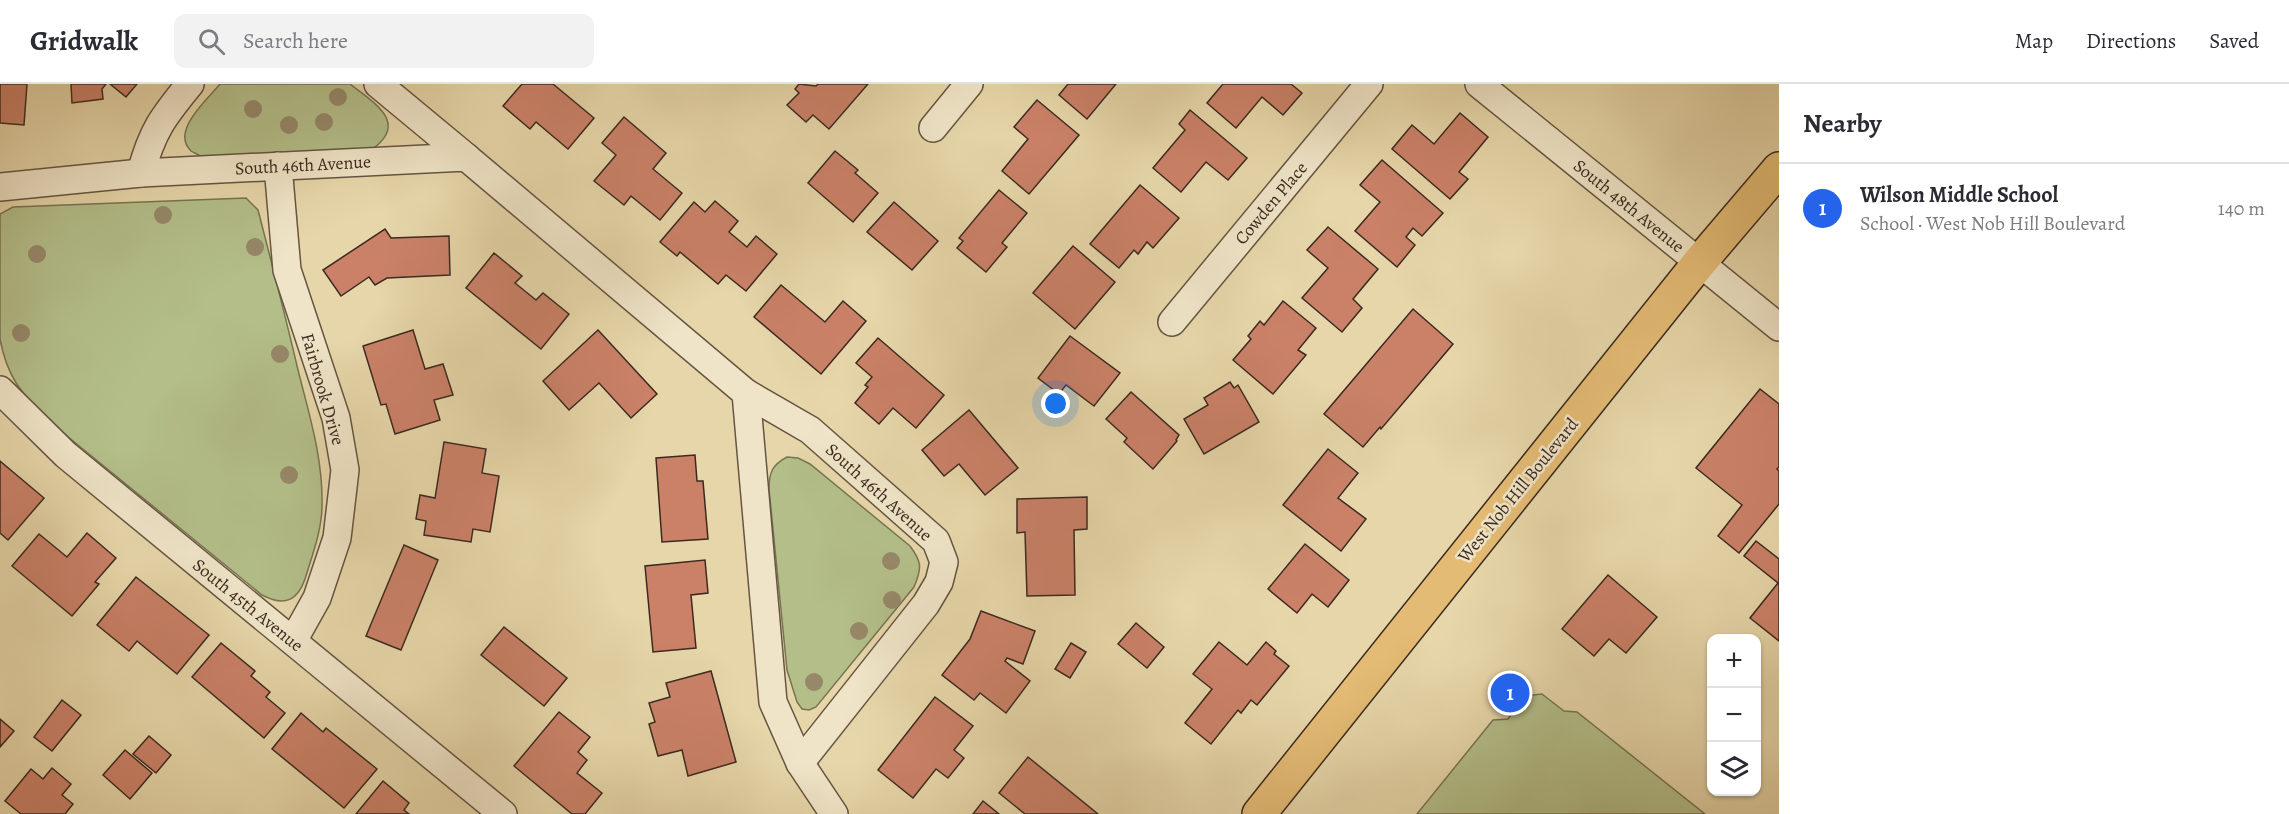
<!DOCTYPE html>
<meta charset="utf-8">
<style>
:root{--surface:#fff;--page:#f2f2f3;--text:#2b2b33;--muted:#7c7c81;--line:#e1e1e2;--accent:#2563eb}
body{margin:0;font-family:Alegreya,serif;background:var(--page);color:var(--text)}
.controls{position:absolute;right:18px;bottom:18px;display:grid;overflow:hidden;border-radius:12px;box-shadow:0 2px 4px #0004}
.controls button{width:54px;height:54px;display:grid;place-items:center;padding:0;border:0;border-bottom:2px solid var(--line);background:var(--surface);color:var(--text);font:30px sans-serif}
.you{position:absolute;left:1056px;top:320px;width:21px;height:21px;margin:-15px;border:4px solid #fff;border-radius:50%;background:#1a73e8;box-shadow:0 0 0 9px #1a73e833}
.badge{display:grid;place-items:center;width:39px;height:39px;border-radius:50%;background:var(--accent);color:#fff;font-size:20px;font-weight:700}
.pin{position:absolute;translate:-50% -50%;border:3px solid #fff;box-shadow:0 2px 6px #0006}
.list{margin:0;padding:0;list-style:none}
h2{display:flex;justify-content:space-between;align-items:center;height:78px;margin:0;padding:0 24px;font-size:26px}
h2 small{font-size:20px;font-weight:400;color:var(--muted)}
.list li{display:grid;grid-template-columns:39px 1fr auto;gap:18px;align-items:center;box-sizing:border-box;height:90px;padding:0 24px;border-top:2px solid var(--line)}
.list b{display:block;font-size:22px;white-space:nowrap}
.list p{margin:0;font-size:20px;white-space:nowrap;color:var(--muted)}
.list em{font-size:20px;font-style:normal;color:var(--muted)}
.icon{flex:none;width:33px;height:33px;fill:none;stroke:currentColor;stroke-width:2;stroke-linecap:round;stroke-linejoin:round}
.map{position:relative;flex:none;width:1779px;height:730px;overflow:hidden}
header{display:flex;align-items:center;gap:36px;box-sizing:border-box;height:84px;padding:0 30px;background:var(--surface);border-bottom:2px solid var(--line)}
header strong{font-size:28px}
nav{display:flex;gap:33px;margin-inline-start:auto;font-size:21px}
.search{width:420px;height:54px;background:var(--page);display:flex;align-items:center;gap:15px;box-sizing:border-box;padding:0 21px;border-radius:12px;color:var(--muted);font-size:22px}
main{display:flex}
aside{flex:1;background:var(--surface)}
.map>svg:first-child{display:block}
</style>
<header>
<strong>Gridwalk</strong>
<div class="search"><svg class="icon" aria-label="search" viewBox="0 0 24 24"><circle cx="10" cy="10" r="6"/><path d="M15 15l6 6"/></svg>Search here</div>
<nav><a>Map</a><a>Directions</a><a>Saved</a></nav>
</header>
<main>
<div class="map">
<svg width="1779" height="730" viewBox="0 0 1779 730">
<rect width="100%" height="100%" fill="#e6d6a9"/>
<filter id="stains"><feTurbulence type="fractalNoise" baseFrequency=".00333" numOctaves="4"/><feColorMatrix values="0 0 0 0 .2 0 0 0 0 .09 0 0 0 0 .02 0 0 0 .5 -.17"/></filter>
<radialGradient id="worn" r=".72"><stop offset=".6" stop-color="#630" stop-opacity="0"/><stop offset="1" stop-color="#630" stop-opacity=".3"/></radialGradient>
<g fill="#b3be89" stroke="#787454" stroke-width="1.5">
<path d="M220,0H350C374,19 410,39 371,66L203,74C200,71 194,69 191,67C170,47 208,15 220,0Z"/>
<path d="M246,114L258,126C272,180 286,235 299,290C310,333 323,376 322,421C322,445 313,469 306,492C298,517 285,523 262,511L46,335C21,308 7,293 0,255V130L13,123Z"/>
<path d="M787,373L798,374L810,380L910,462C922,478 922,484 914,503L816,623L809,626L802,625L797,618L787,586L769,405C769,389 772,381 787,373Z"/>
<polygon points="1542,610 1564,627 1577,628 1705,730 1417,730 1493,636 1508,635 1524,612"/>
</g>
<g fill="#ca8168" stroke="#3c2a20" stroke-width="1.5">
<polygon points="0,0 27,0 24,41 0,39"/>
<polygon points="71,0 106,0 102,5 103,15 72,19"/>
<polygon points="110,0 137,0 126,13"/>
<polygon points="522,0 553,0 594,34 568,65 536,38 530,45 503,22"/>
<polygon points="799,0 816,2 818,0 868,0 829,45 813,31 806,38 787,21 799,9 795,5"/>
<polygon points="1068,0 1116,0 1087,35 1059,11"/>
<polygon points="1223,0 1291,0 1302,9 1283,31 1262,13 1236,44 1207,19"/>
<polygon points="1037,16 1079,51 1029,110 1002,87 1028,55 1014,43"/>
<polygon points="1190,26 1247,74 1228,96 1206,78 1181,108 1153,84 1185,46 1179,40"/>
<polygon points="1460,29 1488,53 1459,88 1468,95 1450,115 1392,65 1412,41 1434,60"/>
<polygon points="624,33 666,69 653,85 682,109 660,136 631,112 624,121 594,97 616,71 602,59"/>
<polygon points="835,67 858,86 855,89 878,109 853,138 808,99"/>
<polygon points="1382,76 1443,129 1422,152 1413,144 1406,153 1415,161 1397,183 1355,147 1380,118 1360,101"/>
<polygon points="1140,101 1179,134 1153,164 1147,158 1138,170 1134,166 1119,184 1090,160"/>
<polygon points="999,106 1027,129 1002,159 1007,163 986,188 957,164 963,157 959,154"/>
<polygon points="715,117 738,137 729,148 747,163 756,152 777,170 746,207 726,191 718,200 680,168 677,172 660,158 694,118 705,128"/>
<polygon points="894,118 938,157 912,186 867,148"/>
<polygon points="1328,143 1378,185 1353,215 1362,224 1342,248 1302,214 1328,184 1307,166"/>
<polygon points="385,145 391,154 449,152 450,191 387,194 375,201 369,193 341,212 323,186"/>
<polygon points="1073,162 1115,198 1075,245 1033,209"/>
<polygon points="494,169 522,192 515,199 536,216 543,209 569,230 541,265 466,204"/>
<polygon points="781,201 825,238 843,217 866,237 821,290 754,233"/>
<polygon points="1283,217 1316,244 1298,266 1306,271 1273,310 1233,276 1251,255 1248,252 1260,237 1264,241"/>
<polygon points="1413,225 1453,260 1381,345 1380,343 1363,363 1324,330"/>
<polygon points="413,246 425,285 443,280 453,311 434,316 440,336 395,350 386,320 381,321 363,262"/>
<polygon points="598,246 657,310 631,334 599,299 569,326 543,297"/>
<polygon points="1070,252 1120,289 1094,322 1066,301 1059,310 1038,294"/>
<polygon points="878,254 944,311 916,344 893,324 879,340 855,319 868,303 865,301 872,293 856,279"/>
<polygon points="1230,298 1234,304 1238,301 1259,338 1204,370 1184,335 1208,321 1204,314"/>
<polygon points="1760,305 1779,320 1779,383 1777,385 1779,387 1779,420 1739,469 1718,452 1742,421 1696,384"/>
<polygon points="1131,308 1179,351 1176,356 1177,357 1153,385 1124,358 1127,354 1106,335"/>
<polygon points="969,326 1018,384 985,411 959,380 944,392 922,366"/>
<polygon points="444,358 486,365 482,389 499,392 490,448 473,445 471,458 424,451 426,437 416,435 420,411 435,414"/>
<polygon points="1328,365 1358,389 1338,414 1366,435 1341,467 1283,421"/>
<polygon points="695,371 697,397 703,397 708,455 662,458 656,374"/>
<polygon points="0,377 44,414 8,456 0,449"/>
<polygon points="1087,413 1087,445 1074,446 1075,511 1027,512 1025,448 1017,449 1017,415"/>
<polygon points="87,449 116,474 95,498 99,500 72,532 12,482 39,450 67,473"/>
<polygon points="1756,457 1779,475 1779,557 1750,534 1778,499 1744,472"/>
<polygon points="1305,460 1349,496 1328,523 1312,510 1297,529 1268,505"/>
<polygon points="404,461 438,476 401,566 366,552"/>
<polygon points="705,476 708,509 691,511 696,564 653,568 645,482"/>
<polygon points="1608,491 1657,533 1626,569 1609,555 1594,572 1562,545"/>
<polygon points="136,493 209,551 177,590 137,557 129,567 97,541"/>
<polygon points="981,527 1035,547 1023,580 1007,574 1005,577 1030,597 1006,629 980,609 974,616 942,591 970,555"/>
<polygon points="1136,539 1164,563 1147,584 1118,560"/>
<polygon points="504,543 567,594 544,622 481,571"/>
<polygon points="1219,558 1247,581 1266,558 1276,567 1274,570 1289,582 1257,621 1251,616 1241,629 1238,626 1211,660 1185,639 1212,605 1193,590"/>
<polygon points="221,559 255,587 251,592 270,608 266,613 285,629 264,654 192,593"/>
<polygon points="1071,559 1086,568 1070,594 1055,585"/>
<polygon points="711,587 736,678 688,692 682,666 658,672 649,640 655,638 649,619 670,613 666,599"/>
<polygon points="935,613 973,642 954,666 964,674 948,694 936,685 913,714 878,686"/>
<polygon points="62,616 81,631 52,667 34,653"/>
<polygon points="559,628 590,653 578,668 587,676 577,689 602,709 585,730 572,730 514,682"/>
<polygon points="301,629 323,648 326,644 377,685 344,724 272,665"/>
<polygon points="0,635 14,647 0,663"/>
<polygon points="149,652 171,671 156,689 133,670"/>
<polygon points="125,666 152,689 130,715 103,691"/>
<polygon points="1028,673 1098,730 1025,730 999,709"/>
<polygon points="52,684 71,700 62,711 73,720 65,730 21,730 5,717 31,685 43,695"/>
<polygon points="383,697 409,719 404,726 409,730 356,730"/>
<polygon points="983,717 999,730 973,730"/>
</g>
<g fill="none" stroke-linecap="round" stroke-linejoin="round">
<g stroke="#665542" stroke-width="30">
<g id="minor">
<polyline points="378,0 466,73"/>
<polyline points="1479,0 1779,243"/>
<polyline points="933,44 969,0"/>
<polyline points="278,82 287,186 336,334 345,386 337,454 317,514 293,557"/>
<path d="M141,89C152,47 163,33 190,0"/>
<polyline points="0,103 141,89 466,73 746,309 773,618 800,679 834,730"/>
<polyline points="1172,238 1369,0"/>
<polyline points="0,306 66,371 503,730"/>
<polyline points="746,309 810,346 936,457 944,478 939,498 926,520 800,679"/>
</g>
</g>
<g stroke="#3c2a20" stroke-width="36">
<polyline id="major" points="1259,730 1699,179 1779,85"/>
</g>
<use href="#minor" stroke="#efe4c7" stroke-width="27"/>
<use href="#major" stroke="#e3bb74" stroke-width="33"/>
</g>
<g fill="#968869">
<circle cx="338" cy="13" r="9"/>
<circle cx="253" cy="25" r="9"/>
<circle cx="324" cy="38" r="9"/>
<circle cx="289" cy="41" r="9"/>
<circle cx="163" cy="131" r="9"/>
<circle cx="255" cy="163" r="9"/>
<circle cx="37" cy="170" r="9"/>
<circle cx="21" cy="249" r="9"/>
<circle cx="280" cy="270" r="9"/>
<circle cx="289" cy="391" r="9"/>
<circle cx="891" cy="477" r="9"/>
<circle cx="892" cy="516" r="9"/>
<circle cx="859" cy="547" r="9"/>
<circle cx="814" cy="598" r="9"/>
</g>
<g text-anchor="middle" stroke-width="5" stroke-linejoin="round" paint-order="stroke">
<g font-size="18" fill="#3c2a20" stroke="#efe4c7">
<text transform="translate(303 81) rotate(-3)" y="6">South 46th Avenue</text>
<text transform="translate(1271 119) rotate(-50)" y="6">Cowden Place</text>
<text transform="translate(1629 122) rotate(39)" y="6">South 48th Avenue</text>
<text transform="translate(323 305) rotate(74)" y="6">Fairbrook Drive</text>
<text transform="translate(1518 406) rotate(-51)" y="6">West Nob Hill Boulevard</text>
<text transform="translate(879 408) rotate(42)" y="6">South 46th Avenue</text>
<text transform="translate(248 521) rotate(39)" y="6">South 45th Avenue</text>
</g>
</g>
<rect width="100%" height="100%" filter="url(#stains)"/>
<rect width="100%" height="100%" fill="url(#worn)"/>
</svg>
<div class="controls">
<button>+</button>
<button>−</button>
<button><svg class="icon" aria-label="layers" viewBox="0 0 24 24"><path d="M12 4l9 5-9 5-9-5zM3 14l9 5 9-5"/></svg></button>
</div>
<div class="you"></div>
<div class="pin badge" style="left:1510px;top:609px">1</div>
</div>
<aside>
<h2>Nearby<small></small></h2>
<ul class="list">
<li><span class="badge">1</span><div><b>Wilson Middle School</b><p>School · West Nob Hill Boulevard</p></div><em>140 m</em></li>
</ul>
</aside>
</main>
